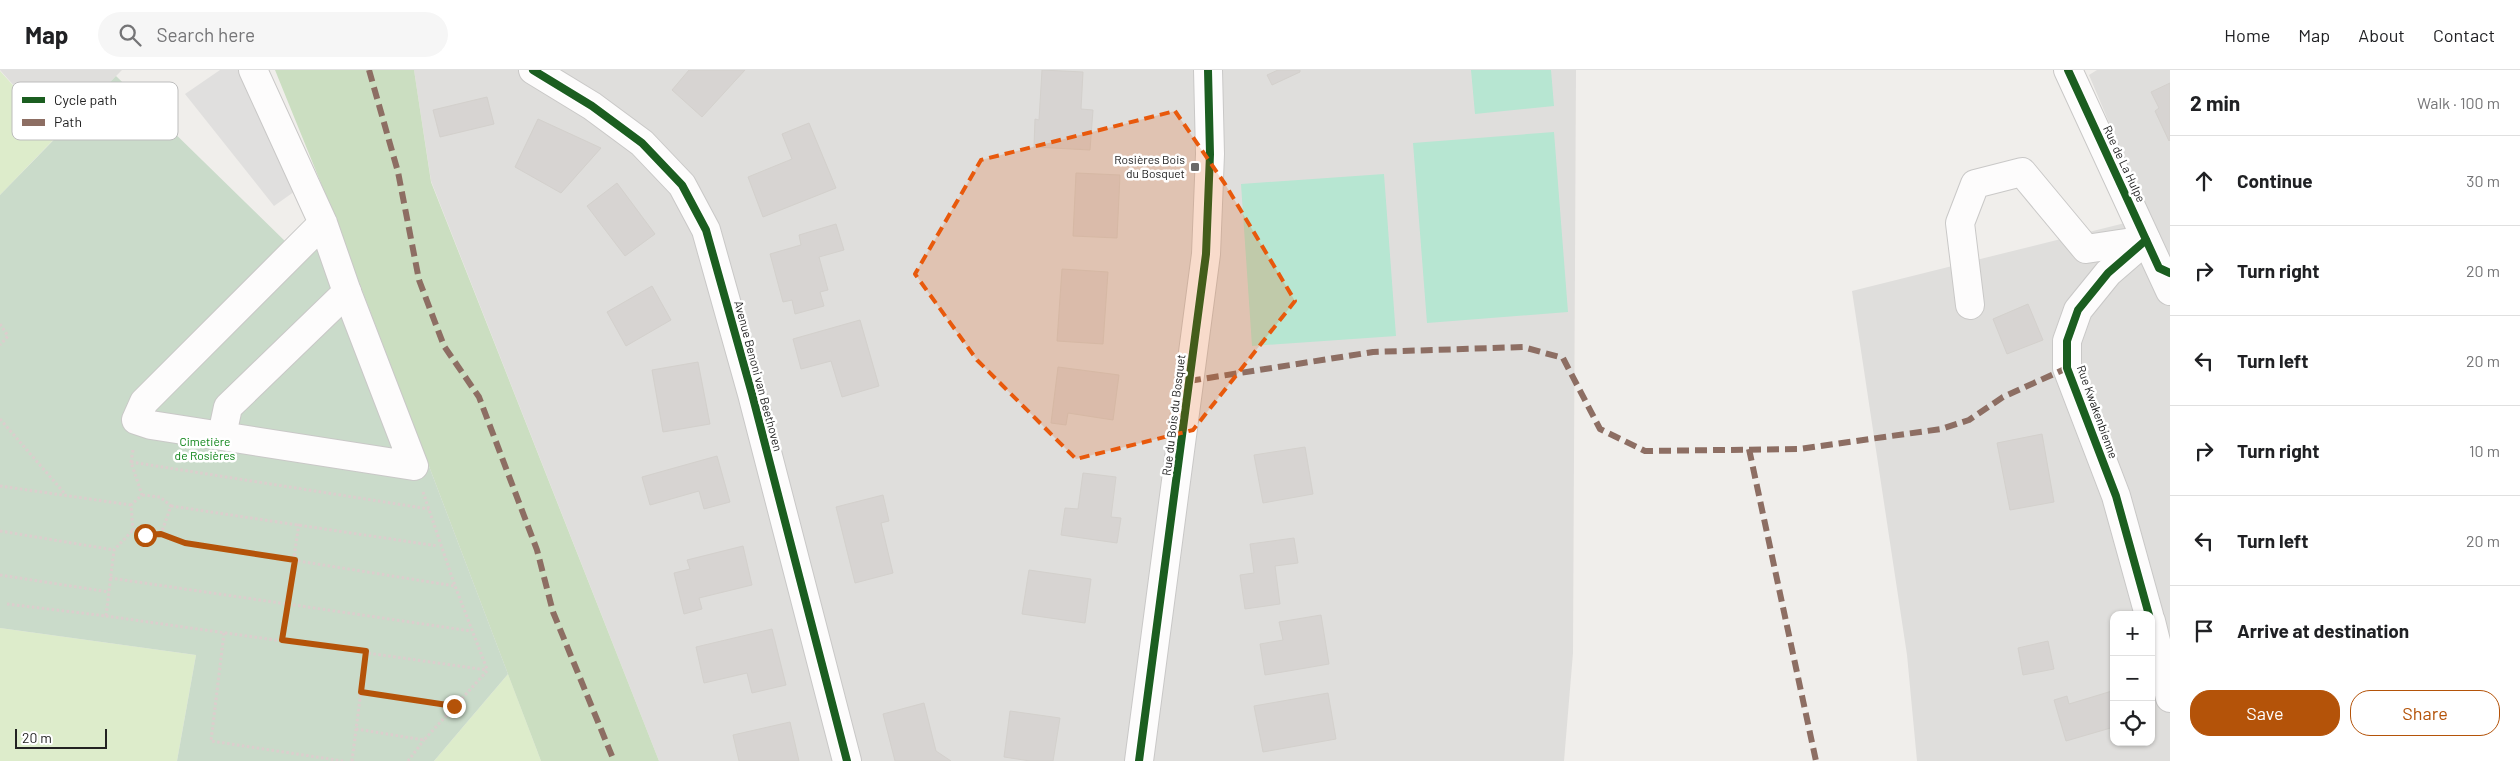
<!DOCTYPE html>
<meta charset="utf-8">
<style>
:root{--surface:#fff;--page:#f6f6f6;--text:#202124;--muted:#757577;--line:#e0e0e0;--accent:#b45309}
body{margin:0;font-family:Barlow,sans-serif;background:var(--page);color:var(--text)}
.controls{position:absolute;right:15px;bottom:15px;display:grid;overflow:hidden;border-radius:10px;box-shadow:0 1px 4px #0004}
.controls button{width:45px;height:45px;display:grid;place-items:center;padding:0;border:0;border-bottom:1px solid var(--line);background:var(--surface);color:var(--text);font:25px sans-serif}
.scale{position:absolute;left:15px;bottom:12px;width:92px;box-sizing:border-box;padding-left:5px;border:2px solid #222;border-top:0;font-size:14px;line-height:18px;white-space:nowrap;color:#222;-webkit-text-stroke:4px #fff;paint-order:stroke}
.stop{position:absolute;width:15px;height:15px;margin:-11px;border:4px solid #b45309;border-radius:50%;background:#fff}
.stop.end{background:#b45309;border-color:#fff;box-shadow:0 1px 5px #0008}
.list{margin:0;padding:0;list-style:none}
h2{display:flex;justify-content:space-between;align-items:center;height:65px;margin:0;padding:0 20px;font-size:21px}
h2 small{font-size:16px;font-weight:400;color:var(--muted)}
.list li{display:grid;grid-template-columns:32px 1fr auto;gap:15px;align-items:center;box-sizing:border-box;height:90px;padding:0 20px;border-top:1px solid var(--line)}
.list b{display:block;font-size:19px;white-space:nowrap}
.list em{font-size:16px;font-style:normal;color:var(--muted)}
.actions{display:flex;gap:10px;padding:15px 20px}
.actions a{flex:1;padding:11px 0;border:1px solid var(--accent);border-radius:20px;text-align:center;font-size:18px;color:var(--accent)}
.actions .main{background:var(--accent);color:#fff}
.icon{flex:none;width:28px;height:28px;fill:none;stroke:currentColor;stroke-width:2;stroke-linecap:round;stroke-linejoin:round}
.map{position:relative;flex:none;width:2170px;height:691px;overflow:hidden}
header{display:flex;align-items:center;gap:30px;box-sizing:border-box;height:70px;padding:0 25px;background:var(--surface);border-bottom:1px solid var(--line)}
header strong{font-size:24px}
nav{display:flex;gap:28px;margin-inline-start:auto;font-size:18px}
.search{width:350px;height:45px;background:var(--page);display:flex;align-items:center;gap:12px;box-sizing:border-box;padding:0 18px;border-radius:28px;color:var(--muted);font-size:19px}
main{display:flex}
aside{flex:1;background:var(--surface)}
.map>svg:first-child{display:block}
</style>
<header>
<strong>Map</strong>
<div class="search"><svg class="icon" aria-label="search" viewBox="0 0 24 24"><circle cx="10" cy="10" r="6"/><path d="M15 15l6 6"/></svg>Search here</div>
<nav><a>Home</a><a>Map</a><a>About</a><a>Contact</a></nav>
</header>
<main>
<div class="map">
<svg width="2170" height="691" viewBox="0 0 2170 691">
<rect width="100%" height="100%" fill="#f0eeeb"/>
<g fill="#dfdedc" fill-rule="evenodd">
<polygon points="0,0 122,0 58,65"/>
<polygon points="414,0 1576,0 1573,583 1564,691 659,691 431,111"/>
<path d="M2097,0H2170V691H1917L1907,585L1852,221L2149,147L2089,5ZM2114,545H2151V672H2114Z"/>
</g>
<g fill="#ddeccb">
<polygon points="0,1 58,65 0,125"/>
<polygon points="0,558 196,585 177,691 0,691"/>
<polygon points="508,604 541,691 434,691"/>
</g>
<polygon fill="#cbdec1" points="275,0 414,0 431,112 659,691 541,691 329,133"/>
<polygon fill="#cadbca" points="116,6 289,175 329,133 508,604 434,691 177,691 196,585 0,558 0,125"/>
<g fill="#b7e6d2">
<polygon points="1471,0 1551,0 1554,36 1475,44"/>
<polygon points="1554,62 1568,242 1427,253 1413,73"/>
<polygon points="1384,104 1396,266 1252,276 1241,114"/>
</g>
<polygon fill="#e0dfde" points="220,0 253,0 305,114 274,136 185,24"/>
<g fill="#d7d4d2" stroke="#d3d0cc">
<polygon points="689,0 745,0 702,47 672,20"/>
<polygon points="1042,0 1083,2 1081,39 1093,40 1090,80 1034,77 1035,49 1039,50"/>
<polygon points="1278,0 1300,0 1300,2 1272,15 1267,5"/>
<polygon points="2170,13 2170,70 2169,71 2155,41 2159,38 2151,22"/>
<polygon points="487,27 494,54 440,67 433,40"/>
<polygon points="538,49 601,78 561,123 515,97"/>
<polygon points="809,53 836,118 763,147 748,107 792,89 782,64"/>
<polygon points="1076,103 1120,105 1117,168 1073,166"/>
<polygon points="617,113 655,164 625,186 587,136"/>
<polygon points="836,154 844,180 819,187 828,220 820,222 824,236 795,244 792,230 783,232 770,184 801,175 799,165"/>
<polygon points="1062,199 1108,202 1103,274 1057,271"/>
<polygon points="652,216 671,250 626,276 607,242"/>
<polygon points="2028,234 2043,270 2007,284 1993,249"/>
<polygon points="860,250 879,316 842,327 831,291 801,299 793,269"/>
<polygon points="698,292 710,354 663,362 652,300"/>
<polygon points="1058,297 1119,305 1113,350 1068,343 1066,355 1051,353"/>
<polygon points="2042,364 2054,432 2010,440 1997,373"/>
<polygon points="1305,377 1313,424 1263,433 1254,385"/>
<polygon points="717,386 730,432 704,439 699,421 650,435 642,407"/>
<polygon points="1083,403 1116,407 1111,447 1121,448 1117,473 1061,465 1065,438 1078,439"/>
<polygon points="883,425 889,451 881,453 893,503 855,513 836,437"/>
<polygon points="1294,468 1298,493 1275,496 1280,534 1245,539 1240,505 1254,503 1250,474"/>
<polygon points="743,476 752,515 699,528 702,539 684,544 674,503 690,499 687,490"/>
<polygon points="1029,500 1091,509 1085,553 1022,544"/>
<polygon points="1321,545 1329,594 1265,605 1260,574 1283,570 1279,552"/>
<polygon points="772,559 786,615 752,623 747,603 704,613 696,577"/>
<polygon points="2048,571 2054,599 2023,605 2018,578"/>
<polygon points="2112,621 2114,657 2066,671 2054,630 2067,626 2069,634"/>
<polygon points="1328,623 1336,669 1263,682 1254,636"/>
<polygon points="924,633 936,681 951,691 895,691 883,644"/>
<polygon points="1010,641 1060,648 1053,691 1030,691 1004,687"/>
<polygon points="790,652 799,691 739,691 733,665"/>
</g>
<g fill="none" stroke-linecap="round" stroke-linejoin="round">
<g stroke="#c9c8c7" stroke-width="30">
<g id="minor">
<polyline points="253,0 323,153 347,222 414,396 151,355 136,350 144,332 323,153"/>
<polyline points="533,0 592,36 642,73 682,115 706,160 752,324 847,691"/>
<polyline points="2068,0 2170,221"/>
<polyline points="2146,170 2108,203 2078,240 2067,271 2067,298 2116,426 2149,545"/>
<polyline points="1970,235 1960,153 1975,114 2022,102 2086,179 2146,170"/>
<polyline points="222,365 228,337 347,222"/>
<polyline points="2151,551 2170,628"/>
<polyline points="1139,691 1206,184 1210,84 1208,0"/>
</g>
</g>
<g stroke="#dccecd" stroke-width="3" stroke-dasharray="2.5 2.5" stroke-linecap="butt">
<polyline points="0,254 8,266 0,275"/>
<polyline points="0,349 66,425"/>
<polyline points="133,380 131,392 142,425 131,435 133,460 145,465 161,464 171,436 160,427 142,425"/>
<polyline points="131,392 429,439"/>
<polyline points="0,416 131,435"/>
<polyline points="423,422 455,516 487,599"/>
<polyline points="171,436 438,476"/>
<polyline points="0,461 114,480"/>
<polyline points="161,464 185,473 455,516"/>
<polyline points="0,505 109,522"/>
<polyline points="110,508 471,561"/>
<polyline points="7,534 106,546 114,480 133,460"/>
<polyline points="106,546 487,600"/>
<polyline points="224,563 211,671 343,691"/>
<polyline points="282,570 299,453"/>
<polyline points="361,622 454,636"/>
<polyline points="356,659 424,670 487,601"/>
<polyline points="352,691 366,581"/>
<polyline points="408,691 424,670"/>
</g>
<use href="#minor" stroke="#fdfcfc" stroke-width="28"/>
<g stroke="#8d6e63" stroke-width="6" stroke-dasharray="12 6" stroke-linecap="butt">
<polyline points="369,0 398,102 419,210 444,276 479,327 537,480 553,542 614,691"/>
<polyline points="1189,311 1373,282 1523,277 1563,288 1600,359 1645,381 1799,379 1941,359 1969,350 2003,327 2067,298"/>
<polyline points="1749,379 1816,691"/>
</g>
<g stroke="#fff" stroke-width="11">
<g id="cycleway">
<polyline points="533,0 592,36 642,73 682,115 706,160 752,324 847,691"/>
<polyline points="2068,0 2159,198 2170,203"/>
<polyline points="2146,170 2108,203 2078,240 2067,271 2067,298 2116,426 2149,545"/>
<polyline points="1139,691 1206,184 1210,84 1208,0"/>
</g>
</g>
<use href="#cycleway" stroke="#1b5e20" stroke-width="8"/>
</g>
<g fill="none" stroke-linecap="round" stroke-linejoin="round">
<polyline stroke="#b45309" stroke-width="6" points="145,465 161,464 185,473 295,490 282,570 366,581 361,622 454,636"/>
</g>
<path fill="#e8590c" fill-opacity="0.2" stroke="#e8590c" stroke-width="4" stroke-dasharray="10 6" stroke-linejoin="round" d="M1175,41L1225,114L1295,231L1193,360L1076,389L977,290L915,204L981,90Z"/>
<rect fill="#6a6968" stroke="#fff" stroke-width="2" x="1190" y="92" width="10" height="10" rx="2.5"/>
<g text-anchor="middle" stroke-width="5" stroke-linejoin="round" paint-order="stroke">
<g font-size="12" fill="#222" stroke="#fff" text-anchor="end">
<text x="1185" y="94">Rosières Bois<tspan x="1185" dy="14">du Bosquet</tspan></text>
</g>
<g font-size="12" fill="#222" stroke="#fff">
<text transform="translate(2124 94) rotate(65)" y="4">Rue de La Hulpe</text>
<text transform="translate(758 306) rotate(75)" y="4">Avenue Benoni van Beethoven</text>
<text transform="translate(2097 342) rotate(70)" y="4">Rue Kwakenbienne</text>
<text transform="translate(1174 345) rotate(-83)" y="4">Rue du Bois du Bosquet</text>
</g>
<g font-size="12" fill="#0c8416" stroke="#fff">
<text x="205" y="376">Cimetière<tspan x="205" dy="14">de Rosières</tspan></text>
</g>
</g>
<rect x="12" y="12" width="166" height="58" rx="8" fill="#fff" stroke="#bdbdbd" stroke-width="1"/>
<rect x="22" y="27" width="23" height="6" fill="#1b5e20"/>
<rect x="22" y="49" width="23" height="7" fill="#8d6e63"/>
<g font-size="14" fill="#222">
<text x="54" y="35">Cycle path</text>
<text x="54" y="57">Path</text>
</g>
</svg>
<div class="controls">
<button>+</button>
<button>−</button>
<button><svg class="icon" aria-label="locate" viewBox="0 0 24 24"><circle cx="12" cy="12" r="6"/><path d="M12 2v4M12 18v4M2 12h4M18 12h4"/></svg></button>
</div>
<div class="scale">20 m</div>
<div class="stop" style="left:145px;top:465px"></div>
<div class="stop end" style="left:454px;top:636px"></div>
</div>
<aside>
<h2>2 min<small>Walk · 100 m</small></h2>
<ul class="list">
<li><svg class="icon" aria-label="ahead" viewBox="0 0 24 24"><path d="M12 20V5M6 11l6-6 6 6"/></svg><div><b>Continue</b></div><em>30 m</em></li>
<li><svg class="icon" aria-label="right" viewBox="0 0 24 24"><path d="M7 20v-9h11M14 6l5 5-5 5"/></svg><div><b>Turn right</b></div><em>20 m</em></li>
<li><svg class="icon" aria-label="left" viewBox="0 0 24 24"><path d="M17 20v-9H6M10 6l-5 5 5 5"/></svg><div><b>Turn left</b></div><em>20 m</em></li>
<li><svg class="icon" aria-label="right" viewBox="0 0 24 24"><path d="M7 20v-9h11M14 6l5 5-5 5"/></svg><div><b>Turn right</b></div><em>10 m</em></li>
<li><svg class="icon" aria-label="left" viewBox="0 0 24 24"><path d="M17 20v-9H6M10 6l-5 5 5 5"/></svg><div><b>Turn left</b></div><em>20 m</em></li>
<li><svg class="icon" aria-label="arrive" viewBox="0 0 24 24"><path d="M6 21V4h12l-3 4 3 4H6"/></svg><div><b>Arrive at destination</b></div></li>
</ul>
<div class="actions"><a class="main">Save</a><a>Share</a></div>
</aside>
</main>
